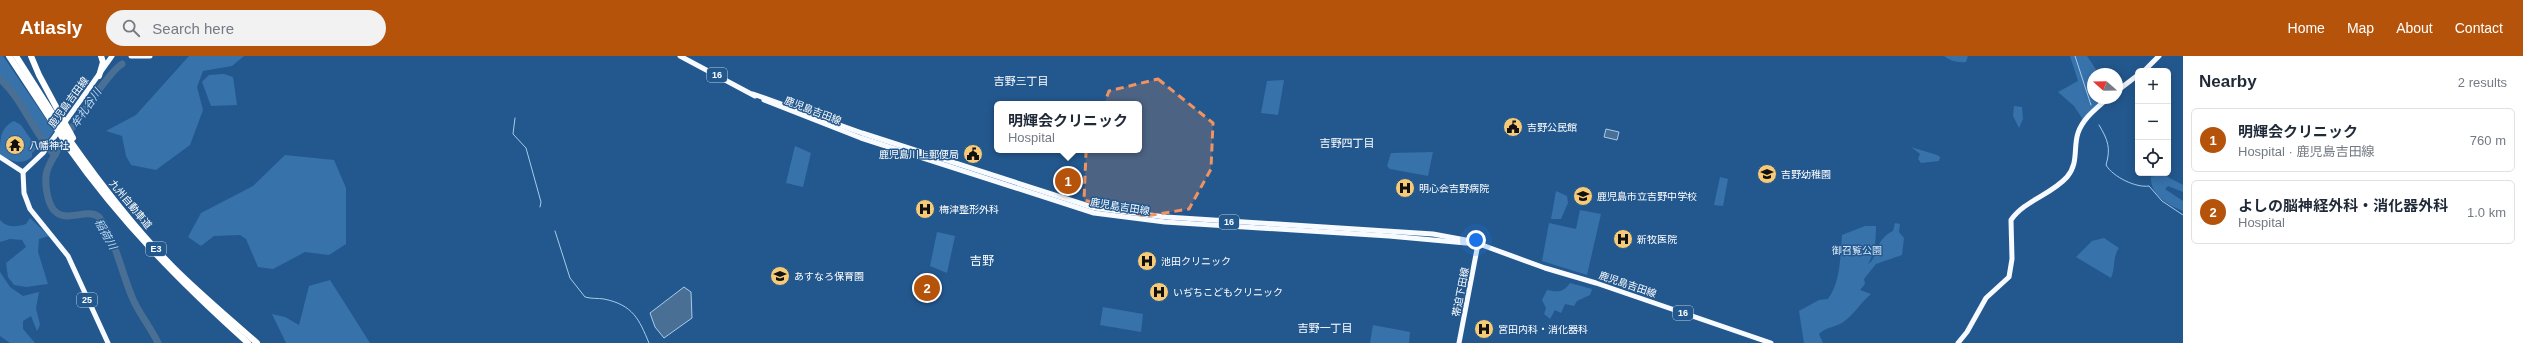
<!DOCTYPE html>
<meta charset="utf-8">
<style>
:root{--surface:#fff;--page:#f2f2f3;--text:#1f2937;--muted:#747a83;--line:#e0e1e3;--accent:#b45309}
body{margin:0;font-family:Helvetica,"Noto Sans JP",sans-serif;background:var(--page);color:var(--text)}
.controls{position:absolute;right:12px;top:12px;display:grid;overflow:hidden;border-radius:6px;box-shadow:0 2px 10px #0003}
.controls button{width:36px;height:36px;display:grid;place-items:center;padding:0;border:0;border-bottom:1px solid var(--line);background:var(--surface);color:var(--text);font:20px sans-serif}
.compass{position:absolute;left:2087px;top:12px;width:36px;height:36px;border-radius:50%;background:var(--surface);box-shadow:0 2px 10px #0003;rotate:290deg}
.you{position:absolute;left:1476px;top:184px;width:14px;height:14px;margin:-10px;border:3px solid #fff;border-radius:50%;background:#1a73e8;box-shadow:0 0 0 6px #1a73e833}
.badge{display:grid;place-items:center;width:26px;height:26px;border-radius:50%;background:var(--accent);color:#fff;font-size:13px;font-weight:700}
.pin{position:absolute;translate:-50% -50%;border:2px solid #fff;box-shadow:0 1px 4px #0006}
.popup{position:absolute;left:994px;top:45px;width:148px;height:52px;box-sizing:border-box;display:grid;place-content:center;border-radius:6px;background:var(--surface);filter:drop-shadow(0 1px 3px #0005);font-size:13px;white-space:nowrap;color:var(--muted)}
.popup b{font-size:15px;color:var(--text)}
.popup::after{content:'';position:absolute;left:50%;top:100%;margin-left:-8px;border:8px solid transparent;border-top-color:var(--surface)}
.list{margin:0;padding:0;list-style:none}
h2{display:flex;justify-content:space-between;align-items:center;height:52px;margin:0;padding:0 16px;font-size:17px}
h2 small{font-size:13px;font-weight:400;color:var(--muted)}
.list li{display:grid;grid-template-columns:26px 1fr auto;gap:12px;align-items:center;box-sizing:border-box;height:64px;margin:0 8px 8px;padding:0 8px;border:1px solid var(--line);border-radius:6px}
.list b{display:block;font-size:15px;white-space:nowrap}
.list p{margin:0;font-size:13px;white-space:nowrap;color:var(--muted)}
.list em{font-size:13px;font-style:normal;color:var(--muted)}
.icon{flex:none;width:22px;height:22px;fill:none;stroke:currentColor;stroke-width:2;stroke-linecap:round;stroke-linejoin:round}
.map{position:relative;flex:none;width:2183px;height:287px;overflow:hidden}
header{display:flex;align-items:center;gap:24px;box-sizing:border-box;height:56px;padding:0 20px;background:var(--accent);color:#fff}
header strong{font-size:19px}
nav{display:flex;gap:22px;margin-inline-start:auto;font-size:14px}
.search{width:280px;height:36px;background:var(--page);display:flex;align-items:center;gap:10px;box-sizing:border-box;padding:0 14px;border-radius:22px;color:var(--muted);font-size:15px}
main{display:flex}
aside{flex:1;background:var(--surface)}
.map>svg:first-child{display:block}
</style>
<header>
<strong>Atlasly</strong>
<div class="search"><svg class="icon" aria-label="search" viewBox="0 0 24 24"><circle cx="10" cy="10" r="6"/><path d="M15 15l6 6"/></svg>Search here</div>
<nav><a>Home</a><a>Map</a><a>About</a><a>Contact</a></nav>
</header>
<main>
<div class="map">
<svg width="2183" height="287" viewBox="0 0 2183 287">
<rect width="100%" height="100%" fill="#23588e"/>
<g fill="#3772ab">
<polygon points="0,0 3,0 54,75 46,86 7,27 0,20"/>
<polygon points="189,0 244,0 232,10 203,15 197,31 203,54 190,89 156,114 131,109 126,100 122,80 106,75 136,59"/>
<path d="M1944,0H1968L1966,6C1958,7 1950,5 1944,0Z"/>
<polygon points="2070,0 2087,0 2099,18 2093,18 2093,42 2097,42 2101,48 2084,65 2074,50 2058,36 2078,25"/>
<polygon points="224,18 233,21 237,49 211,50 202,26 209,19"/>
<polygon points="1284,24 1278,59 1261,57 1267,25"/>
<polygon points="2014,50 2022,51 2023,63 2019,72 2013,60"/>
<path d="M14,65L21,69L37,92L32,97V101C21,110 10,105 0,98C0,83 0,72 14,65Z"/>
<polygon points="795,90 811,97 803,131 786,127"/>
<polygon points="1911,91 1937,99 1940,101 1939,105 1921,107 1918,103 1920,98"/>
<polygon points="1433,96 1428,120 1390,113 1387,110 1391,97"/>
<polygon points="285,99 334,104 346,132 346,188 329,199 305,196 273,213 258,211 246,183 240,179 214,180 201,190 188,181 201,157 253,130"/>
<path d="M2157,119L2166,120L2183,129V136L2168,130L2165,133L2183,145V155C2168,149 2150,139 2151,121Z"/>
<polygon points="1720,121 1728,123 1723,150 1714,149"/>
<polygon points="1556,135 1567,140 1568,147 1561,163 1551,163"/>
<polygon points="1580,154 1601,158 1587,219 1542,205 1549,167 1576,173"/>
<path d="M30,162L49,180L39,183L38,196L48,228L26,231L14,229L8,221L6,207L26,191L22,184L10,183L0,186V164C7,172 17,171 26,168Z"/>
<path d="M1895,167L1900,168L1899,176L1904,182L1902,199L1876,208L1864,223L1865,228L1860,234L1871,238C1860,247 1854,259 1842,267C1833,272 1826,271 1819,278L1823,287H1804L1799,255L1819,244L1828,243C1841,225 1840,201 1842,179L1865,170H1876C1876,184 1875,196 1868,208C1879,201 1874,184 1893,175Z"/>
<polygon points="937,176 955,180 947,217 930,210"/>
<path d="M2104,182L2119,192C2112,202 2116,211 2111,222L2076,201L2092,185Z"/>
<polygon points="0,216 10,231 23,240 39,236 36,252 40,269 37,275 31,260 23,265 23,273 35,287 10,287 0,280"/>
<polygon points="330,224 370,287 286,287 272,258 285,261 299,269 309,230"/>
<path d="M1570,227L1592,233L1590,239L1577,245L1574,250L1565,248L1561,257L1555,254L1550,263L1544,258L1546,252L1542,244L1547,234C1558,236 1563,237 1570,227Z"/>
<polygon points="1103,251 1143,258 1141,276 1100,269"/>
<polygon points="1373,269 1410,276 1409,287 1370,287"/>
</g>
<g fill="#4a6f95" stroke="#a6cbec">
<polygon points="1606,73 1619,76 1617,84 1604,81"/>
<polygon points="684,231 691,236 692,262 664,282 655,271 650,257"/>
</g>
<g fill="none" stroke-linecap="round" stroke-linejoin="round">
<g stroke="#a6cbec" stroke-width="1">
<polyline points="2075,0 2091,49"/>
<polyline points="515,62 513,78 526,92 541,146 540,151"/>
<path d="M2099,69C2108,84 2111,92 2106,109C2113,121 2136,132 2149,130L2162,145L2183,159"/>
<path d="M555,175L570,222L585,241C592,243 598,242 604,243C633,249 639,263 649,287"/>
</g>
<g stroke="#4a6f95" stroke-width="7">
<path d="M122,8C109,15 51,100 47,115C44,125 47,145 53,153C65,169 86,151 99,161C116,185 121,215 132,241C139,258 150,270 158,287"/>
<path d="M0,23C23,43 33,77 55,99"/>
</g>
<g stroke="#f7faff" stroke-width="5">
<polyline points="131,0 150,0"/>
<polyline points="680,0 755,40"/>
<polyline points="2144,15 2159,0"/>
<polyline points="2117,35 2138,19"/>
<polyline points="753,38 862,77 1095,152 1166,161 1433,178 1471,185 1545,212 1596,227 1771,287"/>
<polyline points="764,44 861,82 1094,157 1165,166 1389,180 1477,188"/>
<polyline points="0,101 23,116"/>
<polyline points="23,116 24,137 30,153 68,200 108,287"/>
<polyline points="23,116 43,97 112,0"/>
<polyline points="1459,287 1478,188"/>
<path d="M1958,287L1967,276L1986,242L2009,221L2012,203L2011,164C2025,144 2051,139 2067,121C2079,107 2073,92 2078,77C2083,62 2097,52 2108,42"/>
</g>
<g stroke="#fff" stroke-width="6">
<polyline points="9,0 55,70"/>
<polyline points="16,0 58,66"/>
<polyline points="31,0 39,19 61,60"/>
<polyline points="99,20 103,6 101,0"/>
<path d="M71,86C102,130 135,173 173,211C200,238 229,262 257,287"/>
<path d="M68,91C120,165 181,227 248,287"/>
</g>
<g stroke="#fff" stroke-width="6">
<polyline points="61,60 73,82"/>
<polyline points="58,66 71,86"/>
<polyline points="55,70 68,91"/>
</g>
</g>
<path fill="#f09361" fill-opacity="0.2" stroke="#f09361" stroke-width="3" stroke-dasharray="8 5" stroke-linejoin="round" d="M1158,23L1213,67L1211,113L1189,153L1146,160L1084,144L1086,97L1109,35Z"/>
<defs>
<g id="civic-disc" transform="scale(1)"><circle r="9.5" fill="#f7ca75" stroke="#23588e"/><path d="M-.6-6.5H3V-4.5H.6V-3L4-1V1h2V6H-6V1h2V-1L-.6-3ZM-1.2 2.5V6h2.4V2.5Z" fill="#111"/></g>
<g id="temple-disc" transform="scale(1)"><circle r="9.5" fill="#f7ca75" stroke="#23588e"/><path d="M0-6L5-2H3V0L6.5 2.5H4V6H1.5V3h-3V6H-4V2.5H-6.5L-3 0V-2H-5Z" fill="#111"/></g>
<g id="school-disc" transform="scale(1)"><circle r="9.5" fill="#f7ca75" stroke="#23588e"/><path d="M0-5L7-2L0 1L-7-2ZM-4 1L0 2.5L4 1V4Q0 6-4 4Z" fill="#111"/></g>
<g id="hospital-disc" transform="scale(1)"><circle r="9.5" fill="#f7ca75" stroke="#23588e"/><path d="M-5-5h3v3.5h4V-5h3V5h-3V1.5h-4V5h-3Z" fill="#111"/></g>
</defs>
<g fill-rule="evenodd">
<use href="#civic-disc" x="1513" y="71"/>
<use href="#temple-disc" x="15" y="89"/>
<use href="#civic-disc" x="973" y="98"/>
<use href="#school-disc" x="1767" y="118"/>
<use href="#hospital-disc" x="1405" y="132"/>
<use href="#school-disc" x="1583" y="140"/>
<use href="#hospital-disc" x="925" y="153"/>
<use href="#hospital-disc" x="1623" y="183"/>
<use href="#hospital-disc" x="1147" y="205"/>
<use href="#school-disc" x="780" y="220"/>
<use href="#hospital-disc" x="1159" y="236"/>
<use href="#hospital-disc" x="1484" y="273"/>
</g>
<g text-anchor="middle" stroke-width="3" stroke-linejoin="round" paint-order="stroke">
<g fill="#23588e" stroke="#bdcddd" stroke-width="1">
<rect x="707" y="12" width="20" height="14" rx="3"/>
<rect x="1219" y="159" width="20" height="14" rx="3"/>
<rect x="146" y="186" width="20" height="14" rx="3"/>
<rect x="77" y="237" width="20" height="14" rx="3"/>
<rect x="1673" y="250" width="20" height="14" rx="3"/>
</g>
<g font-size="9" font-weight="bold" fill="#fff">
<text x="717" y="22">16</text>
<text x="1229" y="169">16</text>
<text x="156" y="196">E3</text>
<text x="87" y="247">25</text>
<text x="1683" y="260">16</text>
</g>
<g font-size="10" fill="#fff" stroke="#23588e">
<text transform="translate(68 46) rotate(-54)" y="4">鹿児島吉田線</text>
<text transform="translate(813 54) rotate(21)" y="4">鹿児島吉田線</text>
<text transform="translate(131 148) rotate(50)" y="4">九州自動車道</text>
<text transform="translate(1120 150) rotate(9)" y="4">鹿児島吉田線</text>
<text transform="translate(1628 228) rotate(19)" y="4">鹿児島吉田線</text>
<text transform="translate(1460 236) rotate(-79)" y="4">帯迫下田線</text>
</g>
<g font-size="10" fill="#fff" stroke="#23588e" text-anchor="start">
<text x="1527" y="75">吉野公民館</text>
<text x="29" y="93">八幡神社</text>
<text x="959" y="102" text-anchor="end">鹿児島川上郵便局</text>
<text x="1781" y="122">吉野幼稚園</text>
<text x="1419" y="136">明心会吉野病院</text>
<text x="1597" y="144">鹿児島市立吉野中学校</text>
<text x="939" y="157">梅津整形外科</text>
<text x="1637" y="187">新牧医院</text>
<text x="1161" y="209">池田クリニック</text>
<text x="794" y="224">あすなろ保育園</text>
<text x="1173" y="240">いぢちこどもクリニック</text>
<text x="1498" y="277">宮田内科・消化器科</text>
</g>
<g font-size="10" fill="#d7e8f9" stroke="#23588e">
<text x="1857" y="198">御召覧公園</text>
</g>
<g font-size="11" fill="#fff" stroke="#23588e">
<text x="1021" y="29">吉野三丁目</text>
<text x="1347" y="91">吉野四丁目</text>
<text x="1325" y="276">吉野一丁目</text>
</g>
<g font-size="11" font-style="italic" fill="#bed9f2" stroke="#23588e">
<text transform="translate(86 52) rotate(-56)" y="4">牟礼谷川</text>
<text transform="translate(106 178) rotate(61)" y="4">稲荷川</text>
</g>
<g font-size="12" fill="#fff" stroke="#23588e">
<text x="982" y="209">吉野</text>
</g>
</g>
</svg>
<div class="controls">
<button>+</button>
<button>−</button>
<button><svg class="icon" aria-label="locate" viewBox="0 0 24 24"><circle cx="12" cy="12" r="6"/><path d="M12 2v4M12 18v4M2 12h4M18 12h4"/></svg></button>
</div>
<svg class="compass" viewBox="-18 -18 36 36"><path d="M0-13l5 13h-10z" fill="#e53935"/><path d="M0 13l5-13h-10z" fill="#747a83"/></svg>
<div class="you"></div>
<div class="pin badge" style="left:1068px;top:125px">1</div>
<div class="popup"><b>明輝会クリニック</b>Hospital</div>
<div class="pin badge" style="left:927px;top:232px">2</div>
</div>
<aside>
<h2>Nearby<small>2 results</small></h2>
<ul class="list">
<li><span class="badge">1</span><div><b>明輝会クリニック</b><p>Hospital · 鹿児島吉田線</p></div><em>760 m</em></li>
<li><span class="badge">2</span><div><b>よしの脳神経外科・消化器外科</b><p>Hospital</p></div><em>1.0 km</em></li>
</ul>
</aside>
</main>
